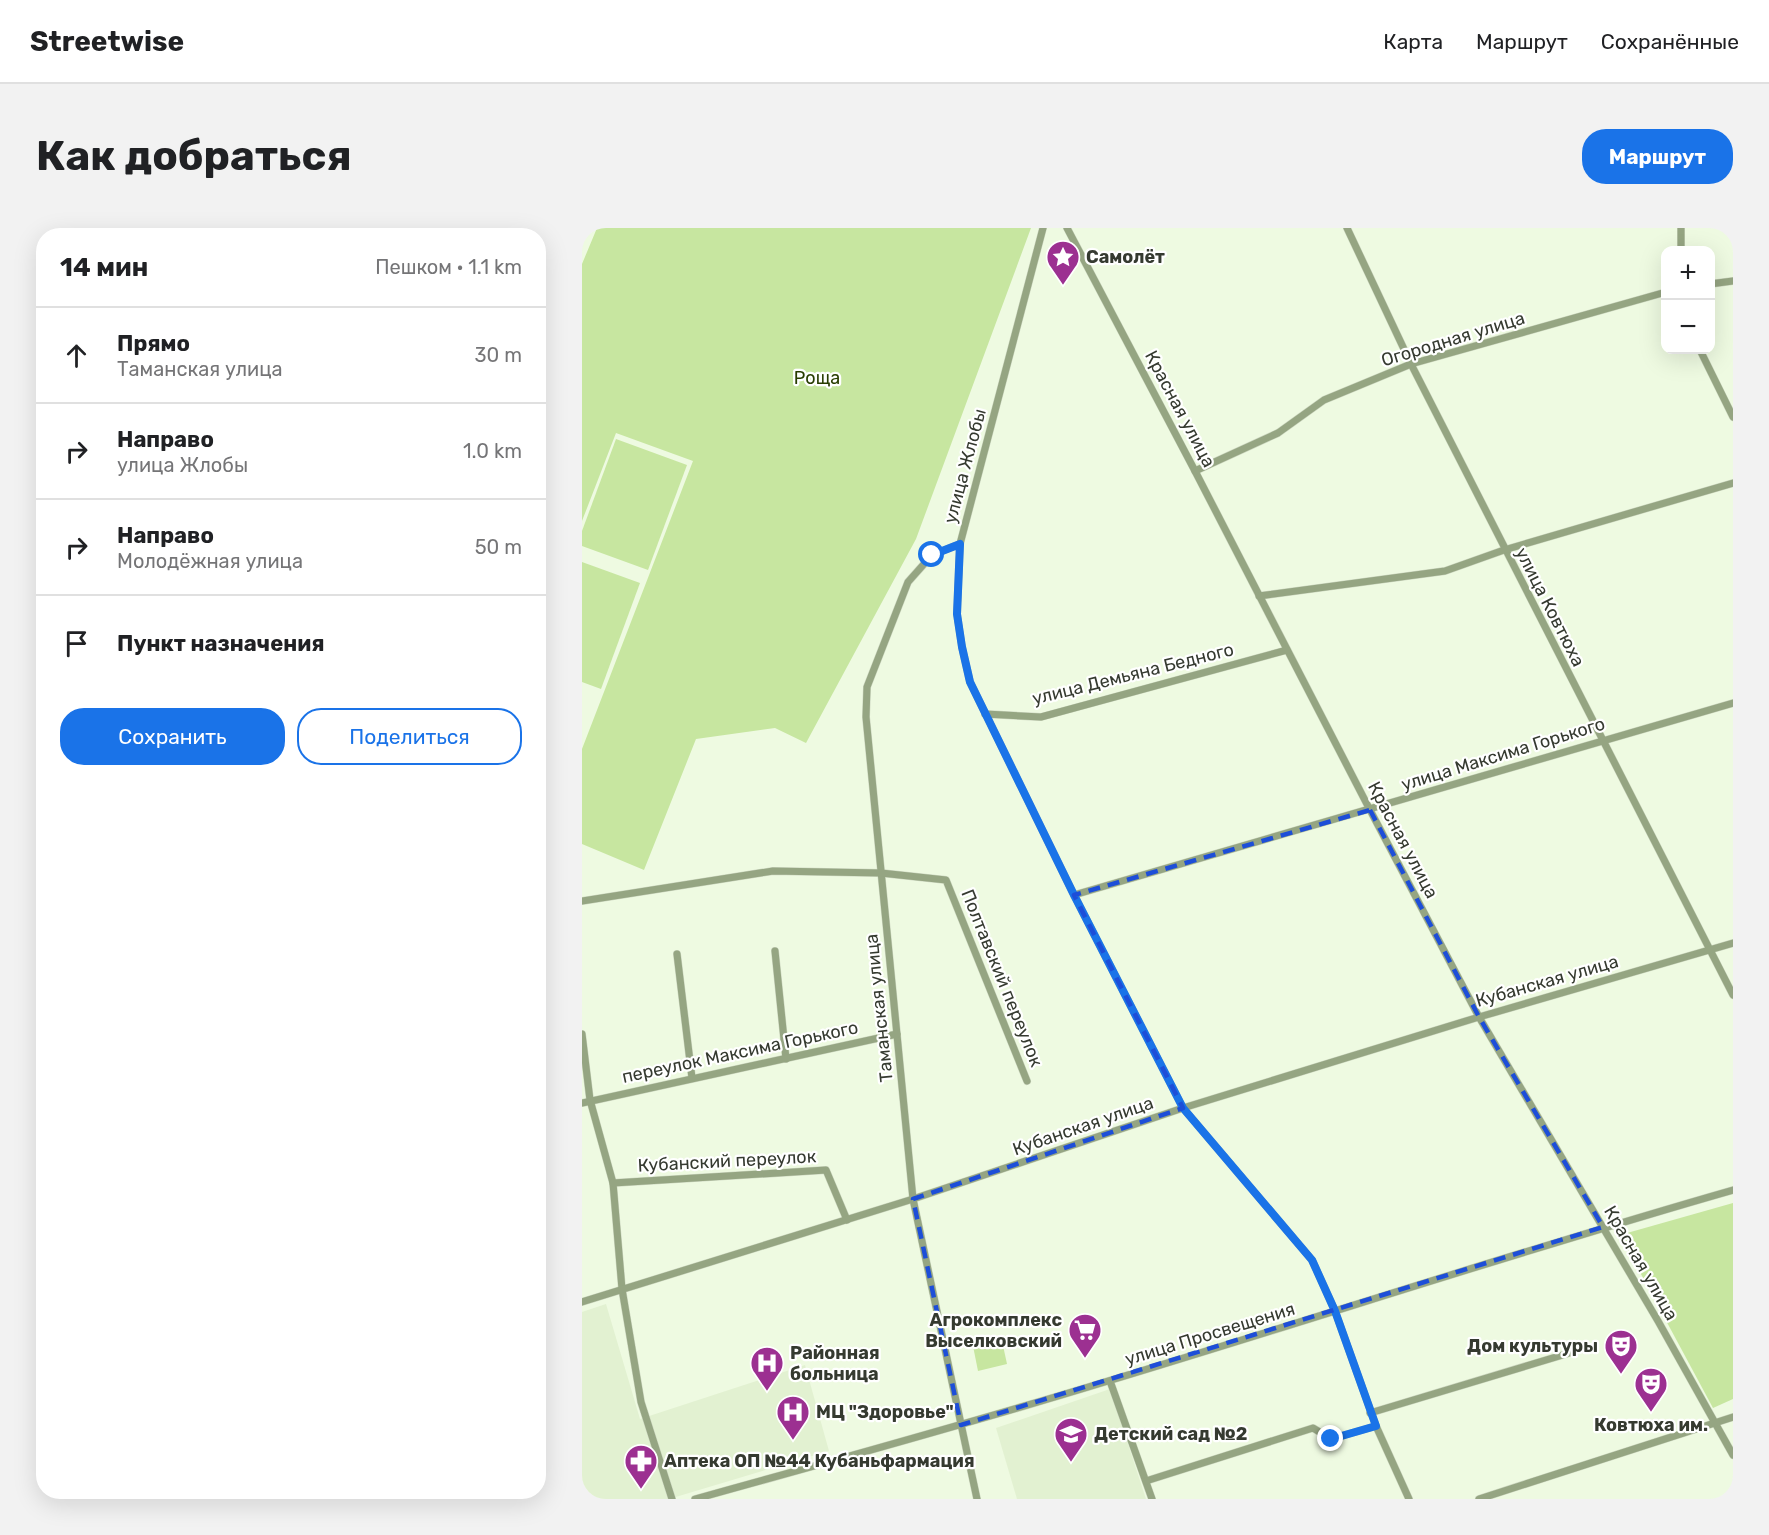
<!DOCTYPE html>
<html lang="ru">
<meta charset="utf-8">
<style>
:root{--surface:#fff;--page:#f2f2f2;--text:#202124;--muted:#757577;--line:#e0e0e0;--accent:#1a73e8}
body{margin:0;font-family:Rubik,sans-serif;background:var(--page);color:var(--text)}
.controls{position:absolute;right:18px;top:18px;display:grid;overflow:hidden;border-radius:12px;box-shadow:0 6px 24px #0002}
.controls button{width:54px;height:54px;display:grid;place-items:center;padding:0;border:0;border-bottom:2px solid var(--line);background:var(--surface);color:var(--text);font:30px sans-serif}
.stop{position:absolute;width:18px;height:18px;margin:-14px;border:4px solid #1a73e8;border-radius:50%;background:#fff}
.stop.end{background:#1a73e8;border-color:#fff;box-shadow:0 2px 6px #0008}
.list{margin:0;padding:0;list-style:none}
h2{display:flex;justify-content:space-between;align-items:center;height:78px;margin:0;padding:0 24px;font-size:26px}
h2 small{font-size:20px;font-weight:400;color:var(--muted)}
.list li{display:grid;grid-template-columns:39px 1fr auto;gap:18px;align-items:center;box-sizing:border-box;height:96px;padding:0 24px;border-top:2px solid var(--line)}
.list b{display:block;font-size:22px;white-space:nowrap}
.list p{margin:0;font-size:20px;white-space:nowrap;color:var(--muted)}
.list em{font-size:20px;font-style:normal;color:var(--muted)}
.actions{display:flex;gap:12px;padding:18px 24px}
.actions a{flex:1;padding:14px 0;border:2px solid var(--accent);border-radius:24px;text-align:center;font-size:21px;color:var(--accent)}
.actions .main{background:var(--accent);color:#fff}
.icon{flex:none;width:33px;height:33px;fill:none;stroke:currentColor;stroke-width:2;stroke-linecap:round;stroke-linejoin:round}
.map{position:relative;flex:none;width:1151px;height:1271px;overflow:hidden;border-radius:24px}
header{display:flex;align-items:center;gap:36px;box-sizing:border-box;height:84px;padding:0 30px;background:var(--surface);border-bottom:2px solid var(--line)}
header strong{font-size:28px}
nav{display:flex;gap:33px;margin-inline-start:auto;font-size:21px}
.intro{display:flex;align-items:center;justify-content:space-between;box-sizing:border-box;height:144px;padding:0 36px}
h1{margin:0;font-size:42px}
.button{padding:15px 27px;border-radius:24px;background:var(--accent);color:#fff;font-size:21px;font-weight:700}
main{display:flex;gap:36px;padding:0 36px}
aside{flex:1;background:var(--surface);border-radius:24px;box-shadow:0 6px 24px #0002}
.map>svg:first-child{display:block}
</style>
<header>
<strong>Streetwise</strong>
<nav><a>Карта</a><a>Маршрут</a><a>Сохранённые</a></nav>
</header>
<div class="intro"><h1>Как добраться</h1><a class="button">Маршрут</a></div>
<main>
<aside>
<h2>14 мин<small>Пешком · 1.1 km</small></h2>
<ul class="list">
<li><svg class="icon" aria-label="ahead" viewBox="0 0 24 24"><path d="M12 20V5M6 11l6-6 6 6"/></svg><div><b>Прямо</b><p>Таманская улица</p></div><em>30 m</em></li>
<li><svg class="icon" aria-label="right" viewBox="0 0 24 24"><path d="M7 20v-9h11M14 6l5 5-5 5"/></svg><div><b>Направо</b><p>улица Жлобы</p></div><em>1.0 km</em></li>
<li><svg class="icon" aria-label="right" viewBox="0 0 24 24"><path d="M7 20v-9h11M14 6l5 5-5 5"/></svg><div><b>Направо</b><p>Молодёжная улица</p></div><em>50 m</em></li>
<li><svg class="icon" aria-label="arrive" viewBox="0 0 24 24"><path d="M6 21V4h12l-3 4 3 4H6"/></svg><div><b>Пункт назначения</b></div></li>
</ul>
<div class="actions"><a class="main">Сохранить</a><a>Поделиться</a></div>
</aside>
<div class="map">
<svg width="1151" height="1271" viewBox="0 0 1151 1271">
<rect width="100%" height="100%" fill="#eefae1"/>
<g fill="#e2f1d1">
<polygon points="24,1076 58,1191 223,1137 247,1223 87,1271 0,1271 0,1084"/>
<polygon points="528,1161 564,1271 435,1271 414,1200"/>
</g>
<g fill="#c7e6a0">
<polygon points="15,0 449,0 334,311 224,515 193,500 114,511 62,642 0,616 0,521 111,233 34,205 0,293 0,36"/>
<polygon points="34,211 105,237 66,342 0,318 0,303"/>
<polygon points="0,334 58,355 19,461 0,454"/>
<polygon points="1151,975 1151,1171 1131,1180 1038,1007"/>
<polygon points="420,1113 425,1136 396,1143 391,1118"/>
</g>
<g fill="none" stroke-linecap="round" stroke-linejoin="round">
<g stroke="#cdd7c1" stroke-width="8">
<g id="minor">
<polyline points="461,0 378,316 375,386 380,419 388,454 492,667 601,880 730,1032 753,1083 794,1198 827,1271"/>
<polyline points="485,0 613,243 788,582 897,789 1076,1093 1151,1227"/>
<polyline points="765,0 829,136 1151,767"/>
<polyline points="1099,22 1099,0"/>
<polyline points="1128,56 1151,53"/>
<polyline points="1118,122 1151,189"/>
<polyline points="613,243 696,205 742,172 829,136 1084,64"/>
<polyline points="378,316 350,327 326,354 285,459 284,489 331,971 395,1271"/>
<polyline points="677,368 863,343 922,322 1151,255"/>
<polyline points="403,486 459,489 705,422"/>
<polyline points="492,667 1151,475"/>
<polyline points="0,673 191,643 299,645 364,652 445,853"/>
<polyline points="193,723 204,831"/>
<polyline points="95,726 110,850"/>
<polyline points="0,806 8,872 31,955 40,1061 59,1174 90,1271"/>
<polyline points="0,875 315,806"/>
<polyline points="31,955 244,942 265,992"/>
<polyline points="0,1074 331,971 601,880 897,789 1151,715"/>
<polyline points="528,1153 570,1271"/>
<polyline points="788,1185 994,1123"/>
<polyline points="564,1253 731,1200 749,1211 794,1198"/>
<path d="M113,1271C251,1233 389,1195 526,1153C735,1090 941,1022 1151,962"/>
<polyline points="897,1271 1151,1189"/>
</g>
</g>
<use href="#minor" stroke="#95a582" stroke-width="7"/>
</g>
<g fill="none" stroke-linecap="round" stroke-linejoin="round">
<polyline stroke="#1a73e8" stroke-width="8" points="350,327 378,316 375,386 380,419 388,454 492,667 601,880 730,1032 753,1083 794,1198 749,1211"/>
</g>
<path fill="none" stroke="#1d4ed8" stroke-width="4.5" stroke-dasharray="12 8" stroke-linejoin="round" d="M788,582L897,789L1021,999L379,1197L331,971L601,880L492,667Z"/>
<defs>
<g id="sight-pin" transform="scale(1.725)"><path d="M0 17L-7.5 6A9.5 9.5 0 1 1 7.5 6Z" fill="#9c3091" stroke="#fff"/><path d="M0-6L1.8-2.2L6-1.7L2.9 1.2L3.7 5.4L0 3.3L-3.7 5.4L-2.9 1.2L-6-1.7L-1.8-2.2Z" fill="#fff"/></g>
<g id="supermarket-pin" transform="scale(1.725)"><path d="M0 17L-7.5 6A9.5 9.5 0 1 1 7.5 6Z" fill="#9c3091" stroke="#fff"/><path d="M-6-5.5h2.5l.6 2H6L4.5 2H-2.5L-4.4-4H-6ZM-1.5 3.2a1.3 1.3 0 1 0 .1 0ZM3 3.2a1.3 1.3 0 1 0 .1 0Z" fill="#fff"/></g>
<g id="theatre-pin" transform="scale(1.725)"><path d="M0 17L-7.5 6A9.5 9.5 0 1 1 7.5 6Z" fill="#9c3091" stroke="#fff"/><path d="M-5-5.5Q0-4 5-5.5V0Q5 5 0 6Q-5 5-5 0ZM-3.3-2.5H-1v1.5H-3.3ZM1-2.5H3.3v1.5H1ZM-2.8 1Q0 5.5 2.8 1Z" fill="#fff"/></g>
<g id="hospital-pin" transform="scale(1.725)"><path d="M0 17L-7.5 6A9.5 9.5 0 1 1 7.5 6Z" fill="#9c3091" stroke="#fff"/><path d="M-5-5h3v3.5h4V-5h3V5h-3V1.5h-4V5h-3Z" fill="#fff"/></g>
<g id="school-pin" transform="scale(1.725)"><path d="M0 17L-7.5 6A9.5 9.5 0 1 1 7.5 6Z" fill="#9c3091" stroke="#fff"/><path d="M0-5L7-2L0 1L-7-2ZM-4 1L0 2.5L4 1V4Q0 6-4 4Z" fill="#fff"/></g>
<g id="pharmacy-pin" transform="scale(1.725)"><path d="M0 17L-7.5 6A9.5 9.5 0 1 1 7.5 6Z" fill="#9c3091" stroke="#fff"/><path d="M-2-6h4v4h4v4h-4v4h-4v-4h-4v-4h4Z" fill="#fff"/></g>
</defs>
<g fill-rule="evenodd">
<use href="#sight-pin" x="481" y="29"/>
<use href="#supermarket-pin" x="503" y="1102"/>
<use href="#theatre-pin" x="1039" y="1118"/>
<use href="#hospital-pin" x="185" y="1135"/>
<use href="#theatre-pin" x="1069" y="1156"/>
<use href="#hospital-pin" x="211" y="1184"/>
<use href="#school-pin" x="489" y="1206"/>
<use href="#pharmacy-pin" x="59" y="1233"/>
</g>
<g text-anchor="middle" stroke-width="4.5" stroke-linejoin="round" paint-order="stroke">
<g font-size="18" font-weight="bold" fill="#353a30" stroke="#fff" text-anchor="start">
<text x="504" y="35">Самолёт</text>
<text x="480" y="1098" text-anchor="end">Агрокомплекс<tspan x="480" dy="21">Выселковский</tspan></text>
<text x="1016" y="1124" text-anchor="end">Дом культуры</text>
<text x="208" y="1131">Районная<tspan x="208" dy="21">больница</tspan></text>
<text x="234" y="1190">МЦ "Здоровье"</text>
<text x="1069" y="1203" text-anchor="middle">Ковтюха им.</text>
<text x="512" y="1212">Детский сад №2</text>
<text x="82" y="1239">Аптека ОП №44 Кубаньфармация</text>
</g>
<g font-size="18" fill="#353a30" stroke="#fff">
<text transform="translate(871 111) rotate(-17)" y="6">Огородная улица</text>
<text transform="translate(598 181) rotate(62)" y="6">Красная улица</text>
<text transform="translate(383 238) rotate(-75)" y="6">улица Жлобы</text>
<text transform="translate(968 379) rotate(63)" y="6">улица Ковтюха</text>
<text transform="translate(551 446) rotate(-14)" y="6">улица Демьяна Бедного</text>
<text transform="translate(921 526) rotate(-17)" y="6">улица Максима Горького</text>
<text transform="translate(821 612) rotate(62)" y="6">Красная улица</text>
<text transform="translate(420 750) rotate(68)" y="6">Полтавский переулок</text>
<text transform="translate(965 753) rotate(-16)" y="6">Кубанская улица</text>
<text transform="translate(297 780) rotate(-96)" y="6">Таманская улица</text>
<text transform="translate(158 824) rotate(-12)" y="6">переулок Максима Горького</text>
<text transform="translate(501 898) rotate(-19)" y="6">Кубанская улица</text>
<text transform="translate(145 933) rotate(-3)" y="6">Кубанский переулок</text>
<text transform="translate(1059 1035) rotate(60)" y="6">Красная улица</text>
<text transform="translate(628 1106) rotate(-17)" y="6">улица Просвещения</text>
</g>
<g font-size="18" fill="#283d00" stroke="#fff">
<text x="235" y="156">Роща</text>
</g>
</g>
</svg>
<div class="controls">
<button>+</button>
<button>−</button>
</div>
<div class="stop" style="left:350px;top:327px"></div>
<div class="stop end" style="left:749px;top:1211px"></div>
</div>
</main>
